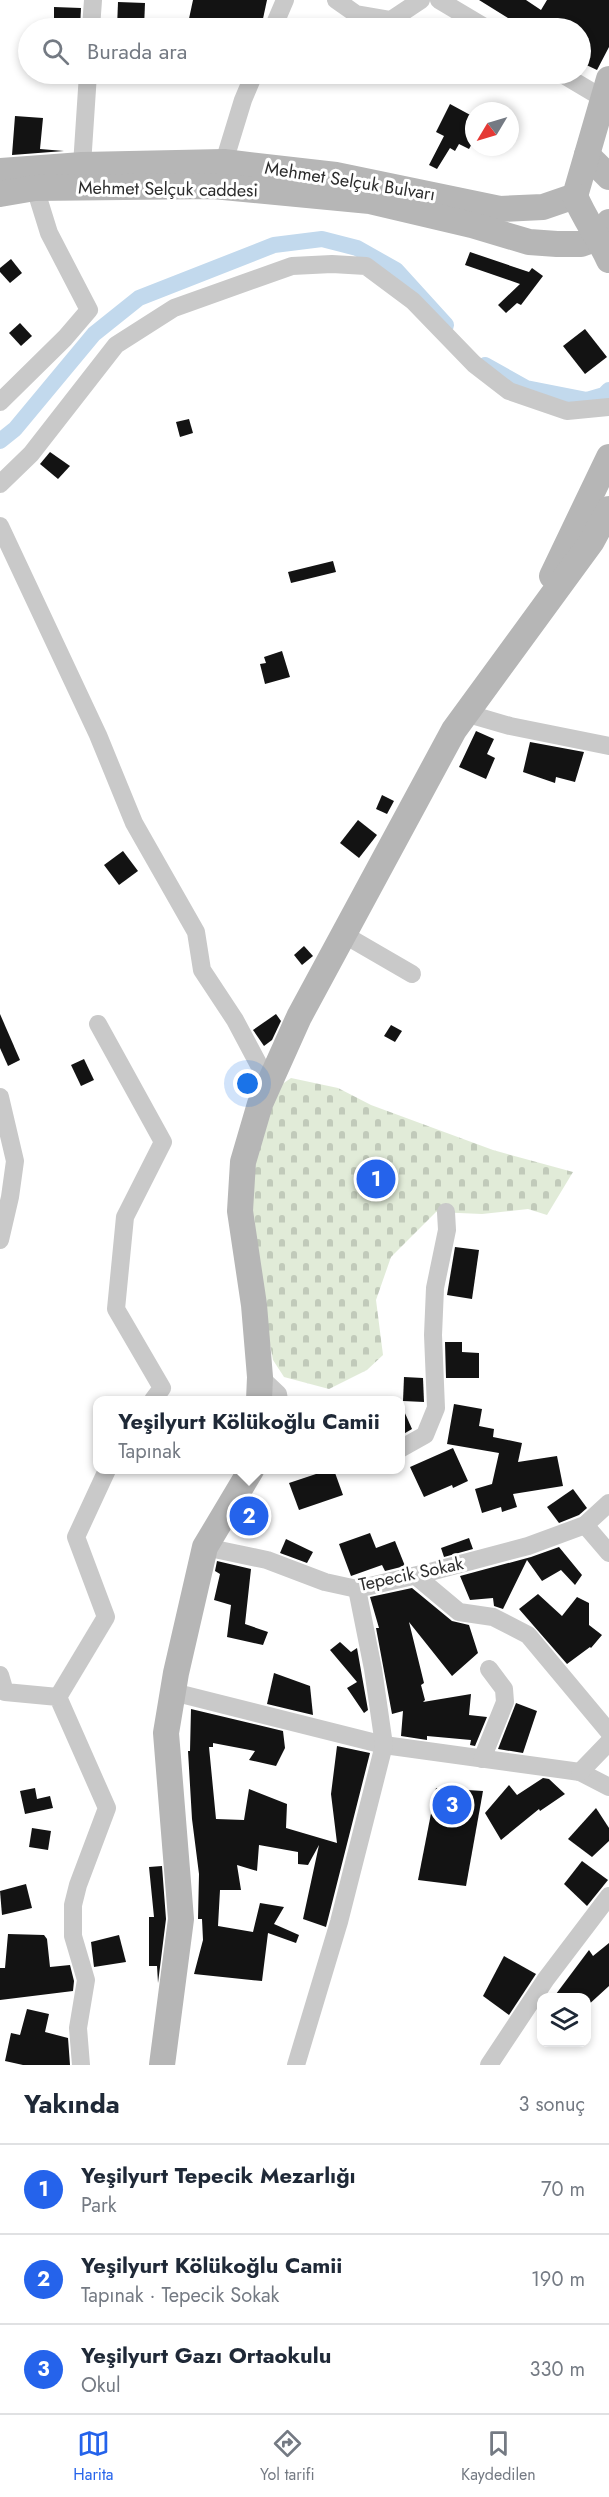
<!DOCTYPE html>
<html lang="tr">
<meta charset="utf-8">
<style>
:root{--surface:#fff;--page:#f2f2f3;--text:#1f2937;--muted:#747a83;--line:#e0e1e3;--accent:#2563eb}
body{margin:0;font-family:Jost,sans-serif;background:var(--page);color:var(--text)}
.controls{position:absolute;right:18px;bottom:18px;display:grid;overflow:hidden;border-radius:12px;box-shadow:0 3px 9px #0003}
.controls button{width:54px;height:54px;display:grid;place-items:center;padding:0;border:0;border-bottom:2px solid var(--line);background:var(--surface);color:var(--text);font:30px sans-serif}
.compass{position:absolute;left:465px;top:102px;width:54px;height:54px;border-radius:50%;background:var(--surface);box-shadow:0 3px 9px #0003;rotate:232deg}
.you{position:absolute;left:248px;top:1084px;width:21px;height:21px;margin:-15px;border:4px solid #fff;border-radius:50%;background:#1a73e8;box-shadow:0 0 0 9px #1a73e833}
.badge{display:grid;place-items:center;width:39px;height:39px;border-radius:50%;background:var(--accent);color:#fff;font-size:20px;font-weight:700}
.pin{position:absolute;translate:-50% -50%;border:3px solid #fff;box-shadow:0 2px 6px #0006}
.popup{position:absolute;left:93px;top:1396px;width:312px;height:78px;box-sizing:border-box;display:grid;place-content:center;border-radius:12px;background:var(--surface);filter:drop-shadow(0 2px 4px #0005);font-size:20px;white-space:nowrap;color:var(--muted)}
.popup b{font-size:22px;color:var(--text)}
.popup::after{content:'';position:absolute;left:50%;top:100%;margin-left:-12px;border:12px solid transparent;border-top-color:var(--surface)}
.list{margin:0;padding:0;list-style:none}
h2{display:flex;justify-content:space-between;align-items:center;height:78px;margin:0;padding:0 24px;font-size:26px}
h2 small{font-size:20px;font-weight:400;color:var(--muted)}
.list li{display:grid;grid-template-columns:39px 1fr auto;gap:18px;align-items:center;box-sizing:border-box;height:90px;padding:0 24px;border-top:2px solid var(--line)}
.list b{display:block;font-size:22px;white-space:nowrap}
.list p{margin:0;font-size:20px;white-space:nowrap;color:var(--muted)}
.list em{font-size:20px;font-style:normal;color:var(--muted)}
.icon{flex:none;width:33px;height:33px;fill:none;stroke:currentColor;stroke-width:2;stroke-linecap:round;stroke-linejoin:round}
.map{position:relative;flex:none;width:609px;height:2065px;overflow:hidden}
.search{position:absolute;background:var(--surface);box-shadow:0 3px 9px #0003;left:18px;right:18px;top:18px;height:66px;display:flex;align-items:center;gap:15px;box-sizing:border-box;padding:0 21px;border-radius:33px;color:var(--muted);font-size:22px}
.sheet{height:348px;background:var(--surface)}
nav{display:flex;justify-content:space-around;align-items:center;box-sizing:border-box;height:84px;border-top:2px solid var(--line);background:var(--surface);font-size:16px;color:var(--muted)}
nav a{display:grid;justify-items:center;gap:3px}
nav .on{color:var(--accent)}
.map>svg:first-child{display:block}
</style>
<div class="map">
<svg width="609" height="2065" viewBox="0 0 609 2065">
<defs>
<pattern id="cemetery-stones" width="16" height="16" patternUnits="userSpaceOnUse" patternTransform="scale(1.5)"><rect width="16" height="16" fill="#e1ebd8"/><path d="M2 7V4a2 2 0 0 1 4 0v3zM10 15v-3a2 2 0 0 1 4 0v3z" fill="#c1caba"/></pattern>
</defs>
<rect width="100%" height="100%" fill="#fff"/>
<polygon fill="url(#cemetery-stones)" points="291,1078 338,1088 371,1105 493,1150 573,1172 547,1215 528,1209 482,1214 436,1212 391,1257 376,1300 383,1355 367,1370 329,1389 284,1377 273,1360 250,1243 252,1177 268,1107 278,1087"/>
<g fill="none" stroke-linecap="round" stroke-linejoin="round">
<g stroke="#c2d9ed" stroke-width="16">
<polyline points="485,365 526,388 587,400 604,395 609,390"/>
<polyline points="0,441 15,429 94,334 139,298 274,245 322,239 357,248 396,270 446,325"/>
</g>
</g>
<g fill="#131313">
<polygon points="193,0 267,0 261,28 187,28"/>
<polygon points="479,0 526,0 541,10 547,0 609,0 609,47 597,70 580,62 580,28 524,28"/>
<polygon points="118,2 145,3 144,28 117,28"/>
<polygon points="54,7 81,8 80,28 54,28"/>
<polygon points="450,104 474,117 474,140 469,149 459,144 455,151 450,148 437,169 429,165 444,136 436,132"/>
<polygon points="15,116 43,118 40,149 64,151 12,155"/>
<polygon points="470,252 529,272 532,268 543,276 521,305 517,303 506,313 498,305 520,284 465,265"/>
<polygon points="11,259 22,273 10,283 0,272 0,268"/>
<polygon points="20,323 32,336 21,346 9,333"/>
<polygon points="585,329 607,357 585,374 563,346"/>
<polygon points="189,419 193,433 180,437 176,422"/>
<polygon points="50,452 70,466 58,479 40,464"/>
<polygon points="333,561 336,572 291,583 288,572"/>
<polygon points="282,651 290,677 265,684 260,664 266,663 264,657"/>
<polygon points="476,731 494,739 487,754 495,758 486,779 459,767"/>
<polygon points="530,742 584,752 575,782 556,777 555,783 523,772"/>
<polygon points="382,795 394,801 387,814 376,809"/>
<polygon points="358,820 377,835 359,858 340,843"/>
<polygon points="123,851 138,871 119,885 104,865"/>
<polygon points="304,946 313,956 302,965 294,955"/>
<polygon points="0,1014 20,1060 8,1066 0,1048"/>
<polygon points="276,1014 281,1021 272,1040 264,1046 253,1030"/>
<polygon points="391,1025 402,1031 395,1042 384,1036"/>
<polygon points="84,1059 94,1080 81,1086 71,1065"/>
<polygon points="455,1247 479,1250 472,1299 447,1295"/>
<polygon points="445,1342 462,1342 462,1352 479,1353 479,1378 446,1378"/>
<polygon points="404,1377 423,1378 424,1402 403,1401"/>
<polygon points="400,1402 412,1429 400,1436"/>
<polygon points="454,1404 482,1409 479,1426 494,1429 493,1437 522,1443 518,1462 557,1456 563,1486 513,1494 517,1507 502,1512 501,1507 482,1513 475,1489 492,1484 499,1453 447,1444"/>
<polygon points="453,1448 468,1481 453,1488 452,1485 424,1497 410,1467"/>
<polygon points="328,1470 334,1470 343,1495 299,1510 289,1483"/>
<polygon points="573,1489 587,1508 579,1515 559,1523 547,1507"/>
<polygon points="252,1498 270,1518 248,1538 237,1523"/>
<polygon points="370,1533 376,1548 395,1541 405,1566 385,1571 382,1565 351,1576 339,1544"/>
<polygon points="469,1538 473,1549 444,1557 441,1548"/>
<polygon points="286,1539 313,1552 307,1563 280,1553"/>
<polygon points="559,1547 582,1575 575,1585 561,1570 542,1581 527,1560 503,1609 494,1606 493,1598 470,1600 460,1576 531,1557"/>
<polygon points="217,1561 251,1569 245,1624 268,1632 263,1645 227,1637 231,1605 214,1600 220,1574 215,1571"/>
<polygon points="412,1588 452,1621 469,1625 478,1653 452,1676 409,1622 424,1683 421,1685 425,1700 423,1702 471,1694 469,1715 487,1717 475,1746 470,1745 471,1740 427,1736 427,1740 401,1736 403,1711 392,1714 376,1628 379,1628 370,1597"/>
<polygon points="538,1594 562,1616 577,1597 589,1603 589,1625 602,1635 591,1648 590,1647 567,1664 519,1609"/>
<polygon points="340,1642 351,1652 357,1648 368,1710 364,1713 347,1688 357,1682 330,1650"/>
<polygon points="274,1673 310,1686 313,1715 267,1704"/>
<polygon points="516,1703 537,1711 523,1753 498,1749"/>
<polygon points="191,1709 283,1731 285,1748 276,1766 249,1760 255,1751 213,1743 213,1747 209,1747 216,1819 244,1820 249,1789 287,1804 286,1828 337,1843 331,1794 337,1746 370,1753 326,1927 303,1919 319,1845 308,1865 298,1864 298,1852 259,1845 257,1871 237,1865 241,1890 220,1890 218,1926 253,1932 260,1903 284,1907 274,1924 299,1935 296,1943 268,1933 262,1981 194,1974 203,1940 202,1919 198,1919 199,1874 192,1819 188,1751 190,1751"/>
<polygon points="543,1778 549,1779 565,1794 540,1811 539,1809 501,1840 485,1813 509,1785 517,1795"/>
<polygon points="35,1788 37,1799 50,1796 53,1808 25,1814 20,1791"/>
<polygon points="436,1788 483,1791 466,1886 418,1880"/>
<polygon points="596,1808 609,1828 609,1841 592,1857 568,1839"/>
<polygon points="32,1828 51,1831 48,1850 29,1847"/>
<polygon points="582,1861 608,1880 587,1906 564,1884"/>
<polygon points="162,1866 166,1919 158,1983 157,1966 149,1966 149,1917 154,1917 149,1867"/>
<polygon points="26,1884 32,1908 2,1915 0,1891"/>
<polygon points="8,1934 44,1935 47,1939 50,1967 70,1965 74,1981 73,1991 0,2000 0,1968 5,1968"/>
<polygon points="119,1935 126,1962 94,1967 91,1942"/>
<polygon points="609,1943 609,1986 586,2007 586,1998 553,1998 589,1950 593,1956"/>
<polygon points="504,1956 536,1974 509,2015 483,1996"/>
<polygon points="27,2009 49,2014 45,2032 68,2038 70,2065 23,2065 5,2061 11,2033 20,2035"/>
</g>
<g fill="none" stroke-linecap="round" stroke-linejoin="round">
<g stroke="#c9c9c9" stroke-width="18">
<polyline points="336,0 356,14 391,20 421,0"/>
<polyline points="439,0 486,28"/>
<polyline points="91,28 93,0"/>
<polyline points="273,28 285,0"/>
<polyline points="562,74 604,99"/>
<polyline points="224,162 243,100 254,74"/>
<polyline points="82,165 88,74"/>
<polyline points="0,402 65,338 89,310 49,233 35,188"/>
<polyline points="0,484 31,454 116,345 174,308 292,266 332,264 366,266 413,301 474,364 509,391 567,411 609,407"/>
<polyline points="0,526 98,735 134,823 196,932 202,970 235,1020 269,1084"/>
<polyline points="465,713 510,726 609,746"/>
<polyline points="343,934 412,974"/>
<polyline points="98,1024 163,1142 125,1217 116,1309 162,1388 153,1400"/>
<polyline points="0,1097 15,1161 10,1197 0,1240"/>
<polyline points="260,1377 278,1394 279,1400"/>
<polyline points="400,1449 425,1435 436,1408 433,1335 435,1288 447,1230 446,1212"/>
<polyline points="585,1525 609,1553"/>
<polyline points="205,1547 267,1560 325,1582 357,1589 430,1572 528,1546 585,1525 609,1503"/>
<polyline points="416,1576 459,1612 493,1617 528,1635 609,1732"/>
<polyline points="0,1675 5,1692 58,1697 107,1808 78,1885 73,1905 73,1936 86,1980 78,2028 81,2065"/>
<polyline points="173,1692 384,1745 580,1772 609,1787"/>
<polyline points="58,1697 106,1617 76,1537 107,1470"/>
<polyline points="482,1759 505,1702 504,1689 489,1669"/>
<polyline points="580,1772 609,1742"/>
<polyline points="296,2065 339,1922 384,1745 373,1669 357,1589"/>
<polyline points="489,2065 546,1979 609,1896"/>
</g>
<g stroke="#b6b6b6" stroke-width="26">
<polyline points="587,155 609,177"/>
<polyline points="0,171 82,165 224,162 336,175 500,209 543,207 575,196 609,79"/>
<polyline points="0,194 35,188 213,186 370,201 472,225 529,242 557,244 581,244 598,238 609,222"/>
<path d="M575,196C584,218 599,238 609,260"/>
<polyline points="552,576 609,457"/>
<polyline points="259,1400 260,1377 254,1305 240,1211 243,1162 260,1104 299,1017 454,730 592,541 609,509"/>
<polyline points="162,2065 181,1919 166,1733 176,1673 205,1547 251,1470"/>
</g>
</g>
<g text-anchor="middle" stroke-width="6" stroke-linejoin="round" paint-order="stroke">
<g font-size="18" fill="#2c2c2c" stroke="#fff">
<text transform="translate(350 181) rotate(9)" y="6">Mehmet Selçuk Bulvarı</text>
<text transform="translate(168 189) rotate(1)" y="6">Mehmet Selçuk caddesi</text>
<text transform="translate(411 1574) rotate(-12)" y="6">Tepecik Sokak</text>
</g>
</g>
</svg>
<div class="controls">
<button><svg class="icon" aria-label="layers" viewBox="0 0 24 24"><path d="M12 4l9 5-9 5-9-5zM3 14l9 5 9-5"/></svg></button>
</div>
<svg class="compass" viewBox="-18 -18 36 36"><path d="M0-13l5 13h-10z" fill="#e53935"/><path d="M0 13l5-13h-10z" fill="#747a83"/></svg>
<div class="you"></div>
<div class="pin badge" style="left:376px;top:1179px">1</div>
<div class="pin badge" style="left:249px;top:1516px">2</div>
<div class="popup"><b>Yeşilyurt Kölükoğlu Camii</b>Tapınak</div>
<div class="pin badge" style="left:452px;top:1805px">3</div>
<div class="search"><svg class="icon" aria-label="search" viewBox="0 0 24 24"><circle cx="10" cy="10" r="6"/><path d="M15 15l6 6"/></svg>Burada ara</div>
</div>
<section class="sheet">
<h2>Yakında<small>3 sonuç</small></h2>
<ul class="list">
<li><span class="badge">1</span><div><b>Yeşilyurt Tepecik Mezarlığı</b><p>Park</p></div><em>70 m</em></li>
<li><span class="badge">2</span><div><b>Yeşilyurt Kölükoğlu Camii</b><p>Tapınak · Tepecik Sokak</p></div><em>190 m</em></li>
<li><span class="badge">3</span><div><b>Yeşilyurt Gazı Ortaokulu</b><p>Okul</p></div><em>330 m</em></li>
</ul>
</section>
<nav>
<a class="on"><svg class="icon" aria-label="map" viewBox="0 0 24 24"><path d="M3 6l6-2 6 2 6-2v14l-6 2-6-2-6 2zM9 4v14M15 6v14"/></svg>Harita</a>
<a><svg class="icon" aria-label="directions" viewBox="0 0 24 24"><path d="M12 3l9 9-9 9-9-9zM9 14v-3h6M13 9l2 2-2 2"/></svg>Yol tarifi</a>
<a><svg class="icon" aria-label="saved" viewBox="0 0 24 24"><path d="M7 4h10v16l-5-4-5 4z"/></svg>Kaydedilen</a>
</nav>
